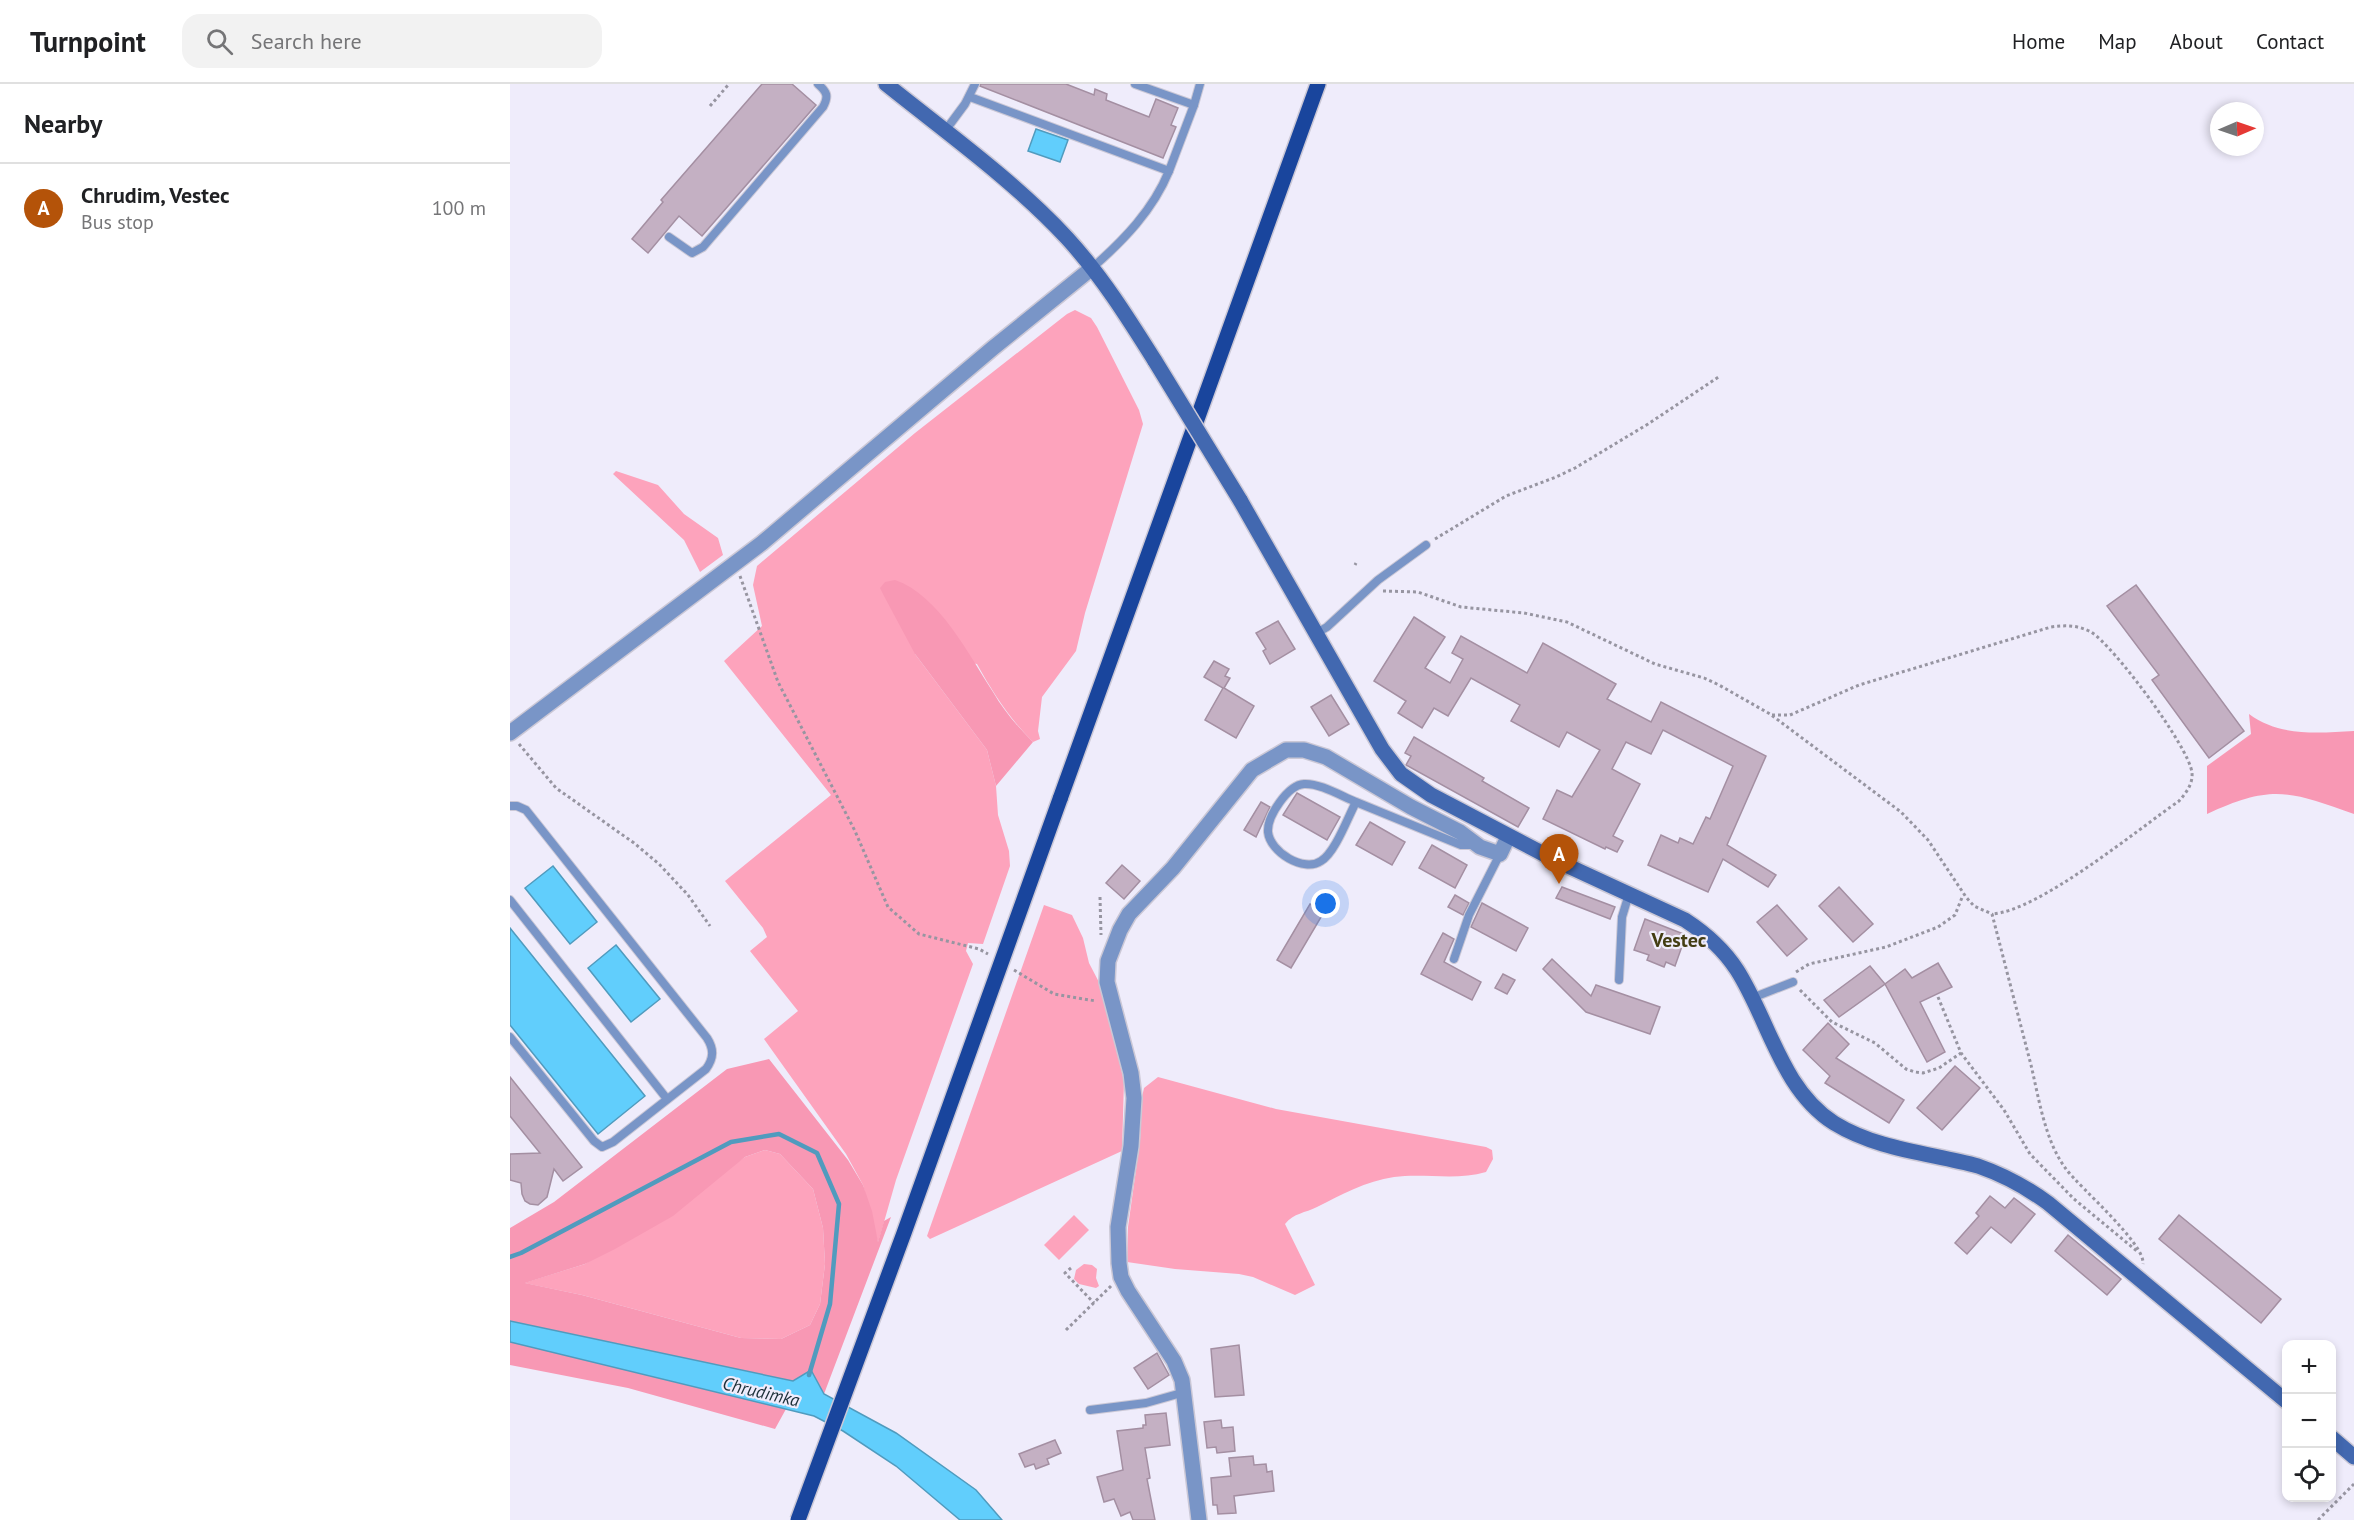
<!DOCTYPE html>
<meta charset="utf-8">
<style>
:root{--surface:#fff;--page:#f2f2f2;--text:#202124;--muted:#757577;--line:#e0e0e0;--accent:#b45309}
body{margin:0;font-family:"PT Sans",sans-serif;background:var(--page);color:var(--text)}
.controls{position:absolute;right:18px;bottom:18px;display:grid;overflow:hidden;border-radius:12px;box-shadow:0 3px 9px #0003}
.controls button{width:54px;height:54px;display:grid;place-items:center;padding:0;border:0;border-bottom:2px solid var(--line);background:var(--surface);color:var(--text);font:30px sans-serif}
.compass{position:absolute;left:1700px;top:18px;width:54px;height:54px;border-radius:50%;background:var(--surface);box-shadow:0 3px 9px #0003;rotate:88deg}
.you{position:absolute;left:816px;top:820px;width:21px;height:21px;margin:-15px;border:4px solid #fff;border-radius:50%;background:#1a73e8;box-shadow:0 0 0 9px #1a73e833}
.badge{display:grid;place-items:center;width:39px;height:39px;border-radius:50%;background:var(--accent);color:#fff;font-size:20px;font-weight:700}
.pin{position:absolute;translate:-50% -50px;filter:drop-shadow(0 2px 3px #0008)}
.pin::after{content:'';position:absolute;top:32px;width:21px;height:18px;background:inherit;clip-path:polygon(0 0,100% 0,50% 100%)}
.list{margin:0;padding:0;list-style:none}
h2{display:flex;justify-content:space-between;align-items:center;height:78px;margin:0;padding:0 24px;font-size:26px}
h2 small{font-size:20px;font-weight:400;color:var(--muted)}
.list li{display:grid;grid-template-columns:39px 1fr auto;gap:18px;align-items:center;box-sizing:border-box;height:90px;padding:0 24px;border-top:2px solid var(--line)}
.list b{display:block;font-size:22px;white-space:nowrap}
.list p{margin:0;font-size:20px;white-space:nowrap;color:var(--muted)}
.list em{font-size:20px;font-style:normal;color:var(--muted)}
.icon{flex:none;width:33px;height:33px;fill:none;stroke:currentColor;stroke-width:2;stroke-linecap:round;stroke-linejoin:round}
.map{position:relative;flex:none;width:1844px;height:1436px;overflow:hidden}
header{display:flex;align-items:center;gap:36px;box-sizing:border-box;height:84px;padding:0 30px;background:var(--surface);border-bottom:2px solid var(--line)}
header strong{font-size:28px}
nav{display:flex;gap:33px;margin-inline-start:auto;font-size:21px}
.search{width:420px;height:54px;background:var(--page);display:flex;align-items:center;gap:15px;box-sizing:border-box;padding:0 21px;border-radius:18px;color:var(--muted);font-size:22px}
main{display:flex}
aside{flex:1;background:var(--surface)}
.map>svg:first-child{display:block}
</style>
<header>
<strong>Turnpoint</strong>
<div class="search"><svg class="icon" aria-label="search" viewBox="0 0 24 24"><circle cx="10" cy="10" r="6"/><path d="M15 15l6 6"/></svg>Search here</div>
<nav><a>Home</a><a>Map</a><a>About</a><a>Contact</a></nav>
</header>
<main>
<aside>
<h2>Nearby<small></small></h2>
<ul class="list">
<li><span class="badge">A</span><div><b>Chrudim, Vestec</b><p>Bus stop</p></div><em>100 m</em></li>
</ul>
</aside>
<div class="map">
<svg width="1844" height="1436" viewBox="0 0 1844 1436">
<rect width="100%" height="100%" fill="#efecfb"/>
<g fill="#fda3bc">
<path d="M565,226L581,234L587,243L629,326L633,340L575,529L566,567L532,613L528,647L530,655L523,658C500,635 483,609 467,580L405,570L477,666L486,702L488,731L499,767L500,782L473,860L458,859L456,867L463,880L386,1096L368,1159L353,1101L336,1070L254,955L288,927L240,867L257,853L253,844L215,797L321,711L214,577L252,542L243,501L247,482L405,349L557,230Z"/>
<polygon points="106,387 148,401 174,430 208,454 213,471 190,488 174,456 103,390"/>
<polygon points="534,821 562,831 573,854 579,879 592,904 614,997 612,1067 420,1155 417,1152"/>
<path d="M648,993L766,1025L976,1063L982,1066L983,1075L976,1088C946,1097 915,1089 884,1093C856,1097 831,1111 807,1123C795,1129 784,1129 775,1140L805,1201L785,1211L743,1193L729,1190L665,1185L617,1178L618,1143L630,1057L632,1013L634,1004Z"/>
<polygon points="255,1066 270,1070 303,1105 313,1144 315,1180 310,1220 300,1241 271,1255 231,1254 72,1211 14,1199 75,1180 235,1073"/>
<polygon points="564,1131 579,1146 549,1176 534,1161"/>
<polygon points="574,1180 582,1181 587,1185 586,1194 589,1202 586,1204 569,1200 564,1195 566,1186"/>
</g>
<g fill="#f898b4" fill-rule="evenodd">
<path d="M385,496C429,511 459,571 483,608C494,627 508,643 523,658L486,702L477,666L405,570L374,512L370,504L375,498Z"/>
<path d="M1739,630C1770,653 1808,649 1844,647V730C1779,707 1762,700 1697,730V682L1741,650Z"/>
<path d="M259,975L338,1076L353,1101L362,1127L368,1158L374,1137L381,1133L314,1310L283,1297L0,1237V1144L44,1118L217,985ZM255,1066L270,1070L303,1105L313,1144L315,1180L310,1220L300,1241L271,1255L231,1254L72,1211L15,1199L75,1180L105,1165L163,1132L235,1073Z"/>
<polygon points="0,1258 4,1258 276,1325 265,1345 118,1304 0,1281"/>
</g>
<g fill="#61cefc" stroke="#509bbe" stroke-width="1.5">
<polygon points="526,45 558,56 550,78 518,67"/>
<polygon points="43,782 87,838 60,860 15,804"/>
<polygon points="0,844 135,1012 88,1050 0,941"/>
<polygon points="106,861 150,915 121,938 78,884"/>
<polygon points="0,1237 283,1297 301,1286 314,1310 386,1349 466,1406 492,1436 450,1436 386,1382 333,1347 304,1332 0,1258"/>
</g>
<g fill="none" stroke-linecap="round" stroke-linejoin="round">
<polyline stroke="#509bbe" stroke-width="4.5" points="0,1173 11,1169 221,1058 269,1050 307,1069 329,1120 320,1220 299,1291"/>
</g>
<g fill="#c4b0c3" stroke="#a48fa2" stroke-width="1.5">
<polygon points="252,0 282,0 306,21 192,152 169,132 138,169 122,155 153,118 151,116"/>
<polygon points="471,0 556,0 584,11 585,5 597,10 596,16 639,33 646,15 668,24 661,41 666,43 653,74 470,2"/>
<polygon points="1626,501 1734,647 1699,674 1642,596 1649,591 1597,522"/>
<polygon points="904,533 935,553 915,584 940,599 953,575 942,569 951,552 1017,589 1033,559 1106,600 1097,615 1141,638 1151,618 1256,672 1217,761 1266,791 1258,803 1213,775 1198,808 1138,781 1151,751 1168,759 1170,754 1183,760 1196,733 1200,735 1223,682 1153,646 1141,670 1116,658 1102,685 1130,700 1103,752 1113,757 1107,768 1096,763 1095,765 1033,735 1047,706 1062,713 1090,666 1057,648 1049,663 1001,637 1010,621 961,594 938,632 924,624 912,644 888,629 896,617 864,597"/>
<polygon points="768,537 785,565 760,580 753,567 756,565 746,549"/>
<polygon points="704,577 719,585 715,592 720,594 714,604 744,622 726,654 695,636 713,604 694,593"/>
<polygon points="821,611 839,640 819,652 801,623"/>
<polygon points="904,653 974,694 972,697 1019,724 1008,743 896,681 901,672 895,669"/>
<polygon points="787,709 830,733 817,756 773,731"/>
<polygon points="751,718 760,723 746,753 734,746"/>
<polygon points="860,738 895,758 882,781 846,761"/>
<polygon points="922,761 957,781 945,804 909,784"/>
<polygon points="612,781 630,797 614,815 596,799"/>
<polygon points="1052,803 1105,823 1100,835 1046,814"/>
<polygon points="1329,803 1363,840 1343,858 1309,822"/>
<polygon points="945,811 959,819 953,831 938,823"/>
<polygon points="972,819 1018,844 1006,867 961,843"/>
<polygon points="800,820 814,828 781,884 767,876"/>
<polygon points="1267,821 1297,855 1277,872 1247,838"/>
<polygon points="1135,835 1176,851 1165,882 1156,878 1154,883 1137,876 1139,871 1124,866"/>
<polygon points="933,849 944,855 934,878 971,898 962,916 911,890"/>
<polygon points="1042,875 1081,912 1086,901 1150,923 1140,950 1076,928 1033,885"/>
<polygon points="1428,879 1442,903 1410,918 1435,968 1417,978 1375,900 1395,885 1402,894"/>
<polygon points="1360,882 1375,900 1329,933 1314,916"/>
<polygon points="993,890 1005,896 997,910 985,904"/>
<polygon points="1318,939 1339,960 1326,974 1394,1016 1379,1039 1315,999 1320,992 1293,966"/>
<polygon points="1445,982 1470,1004 1432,1046 1407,1024"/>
<polygon points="0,993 72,1083 53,1097 44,1085 37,1113 28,1121 20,1120 15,1117 12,1110 11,1099 0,1096 0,1070 30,1069 0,1032"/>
<polygon points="1480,1112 1495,1124 1504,1114 1525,1130 1501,1159 1481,1143 1457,1170 1445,1159 1469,1132 1466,1129"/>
<polygon points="1669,1131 1771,1215 1751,1239 1649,1155"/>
<polygon points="1558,1151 1611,1195 1597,1211 1545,1167"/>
<polygon points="729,1261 734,1311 705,1313 701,1265"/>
<polygon points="647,1269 659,1291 638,1305 624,1284"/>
<polygon points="656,1329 660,1361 635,1364 640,1394 637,1395 645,1436 623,1436 620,1428 611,1432 604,1415 594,1418 587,1393 613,1386 607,1347 633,1344 633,1341 636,1341 635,1331"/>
<polygon points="711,1336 712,1344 723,1343 725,1367 707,1369 706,1363 697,1364 694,1338"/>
<polygon points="545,1356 551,1369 537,1375 539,1380 526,1385 524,1380 515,1383 509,1370"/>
<polygon points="743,1372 744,1381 756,1380 757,1388 762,1387 764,1407 724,1412 726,1429 708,1430 707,1421 703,1421 701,1394 721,1392 719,1374"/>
</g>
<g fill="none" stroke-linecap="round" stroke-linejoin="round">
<g stroke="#cbc8d6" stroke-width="10">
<g id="lane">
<polyline points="625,0 684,21 690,0"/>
<polyline points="460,13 659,87 684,21"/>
<polyline points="435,47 455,20 465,0"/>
<path d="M159,153L182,169L193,163L313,23C319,12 317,8 308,0"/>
<path d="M582,184C614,156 643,126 659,87"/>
<polyline points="805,550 817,543 868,496 916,461"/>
<path d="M846,718C831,712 810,699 794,700C778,701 757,732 758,748C760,768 794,789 811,777C825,769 838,733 846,718L951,761H964"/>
<path d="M0,722H7L16,726L197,954C204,965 204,974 196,985L103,1058L92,1063L84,1057L0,953"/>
<polyline points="0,816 157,1015"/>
<polyline points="944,875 959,831 990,770"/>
<polyline points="1109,896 1112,833 1119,810"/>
<polyline points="1242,914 1283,898"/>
<polyline points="580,1326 636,1319 675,1308"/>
</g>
</g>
<g stroke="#cbc8d6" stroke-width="18">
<g id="street">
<polyline points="0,649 252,459 483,264 582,184"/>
<polyline points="689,1436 672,1296 664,1277 618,1207 611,1193 609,1179 608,1143 621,1062 624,1014 621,989 597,898 598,877 610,846 619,830 663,784 742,686 776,666 794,666 816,673 901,723 950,748 970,763 990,770 998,753"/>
</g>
</g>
<g stroke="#cbc8d6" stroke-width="18">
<g id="secondary">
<path d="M376,0C437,49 503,96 557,154C591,191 618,234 645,277"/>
<path d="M730,416L872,665L891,690L921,711L1045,776L1175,836C1195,849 1214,866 1227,886C1259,936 1271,1005 1324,1039C1368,1066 1420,1069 1468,1082C1494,1091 1516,1103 1538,1119L1776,1317"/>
<polyline points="1822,1354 1844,1373"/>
</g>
</g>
<g stroke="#cbc8d6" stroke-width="18">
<polyline id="primary" points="550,715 808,0"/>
</g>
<g stroke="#9795a1" stroke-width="3" stroke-dasharray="3 3" stroke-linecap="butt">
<polyline points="200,22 219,0"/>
<polyline points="925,455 996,412 1046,393 1065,384 1138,340 1210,292"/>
<polyline points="845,481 846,479"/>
<polyline points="230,492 268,598 345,747 378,823 409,850 469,865 478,870"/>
<path d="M873,507L908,508L951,523L1014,529L1057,538L1145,580L1194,594L1209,601L1260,630L1391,728L1418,756L1456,813L1464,822L1482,830C1495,880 1508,931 1521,981C1529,1015 1535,1057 1556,1085C1570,1104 1635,1159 1633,1180"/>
<path d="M1262,631H1280L1349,601L1541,543C1555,541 1568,541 1581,548C1603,561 1680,664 1682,689C1683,700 1676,709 1669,717C1627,746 1529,827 1482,830"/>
<polyline points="9,660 46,704 124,759 149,780 178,811 200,842"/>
<polyline points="590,813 591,851"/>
<polyline points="504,886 544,910 586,917"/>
<polyline points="1286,888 1299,880 1376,863 1428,843 1445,831 1453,811"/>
<polyline points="1290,906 1322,938 1365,959 1396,985 1405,988 1413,989 1429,984 1451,969"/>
<polyline points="1428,913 1451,969 1494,1026 1520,1070 1564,1115 1628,1168"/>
<polyline points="561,1184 555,1189 584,1219"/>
<polyline points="556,1246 601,1202"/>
<polyline points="1808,1436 1844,1400"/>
</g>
<use href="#lane" stroke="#7995c7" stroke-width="8"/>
<use href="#street" stroke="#7995c7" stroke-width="15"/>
<use href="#secondary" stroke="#4268b0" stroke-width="15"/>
<use href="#primary" stroke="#19459d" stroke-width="15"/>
<g stroke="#cbc8d6" stroke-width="18" stroke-linecap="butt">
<polyline id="secondary-bridge" points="645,277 730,416"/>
</g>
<g stroke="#cbc8d6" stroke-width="18" stroke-linecap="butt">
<polyline id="primary-bridge" points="288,1436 394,1149 550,715"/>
</g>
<use href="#secondary-bridge" stroke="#4268b0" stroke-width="15"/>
<use href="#primary-bridge" stroke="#19459d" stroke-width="15"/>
</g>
<g text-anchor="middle" stroke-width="4.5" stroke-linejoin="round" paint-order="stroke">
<g font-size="18" font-style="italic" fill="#1b2e37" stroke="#efecfb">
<text transform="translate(251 1308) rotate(13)" y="6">Chrudimka</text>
</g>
<g font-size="20" font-weight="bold" fill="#433d13" stroke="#efecfb">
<text x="1169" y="863">Vestec</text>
</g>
</g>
</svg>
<div class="controls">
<button>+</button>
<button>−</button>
<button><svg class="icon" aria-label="locate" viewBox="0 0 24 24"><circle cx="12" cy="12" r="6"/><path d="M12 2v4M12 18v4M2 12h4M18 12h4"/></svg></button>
</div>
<svg class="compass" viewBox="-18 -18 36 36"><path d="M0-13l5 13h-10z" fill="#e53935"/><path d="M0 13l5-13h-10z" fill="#757577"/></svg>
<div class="you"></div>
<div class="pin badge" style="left:1049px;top:800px">A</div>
</div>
</main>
